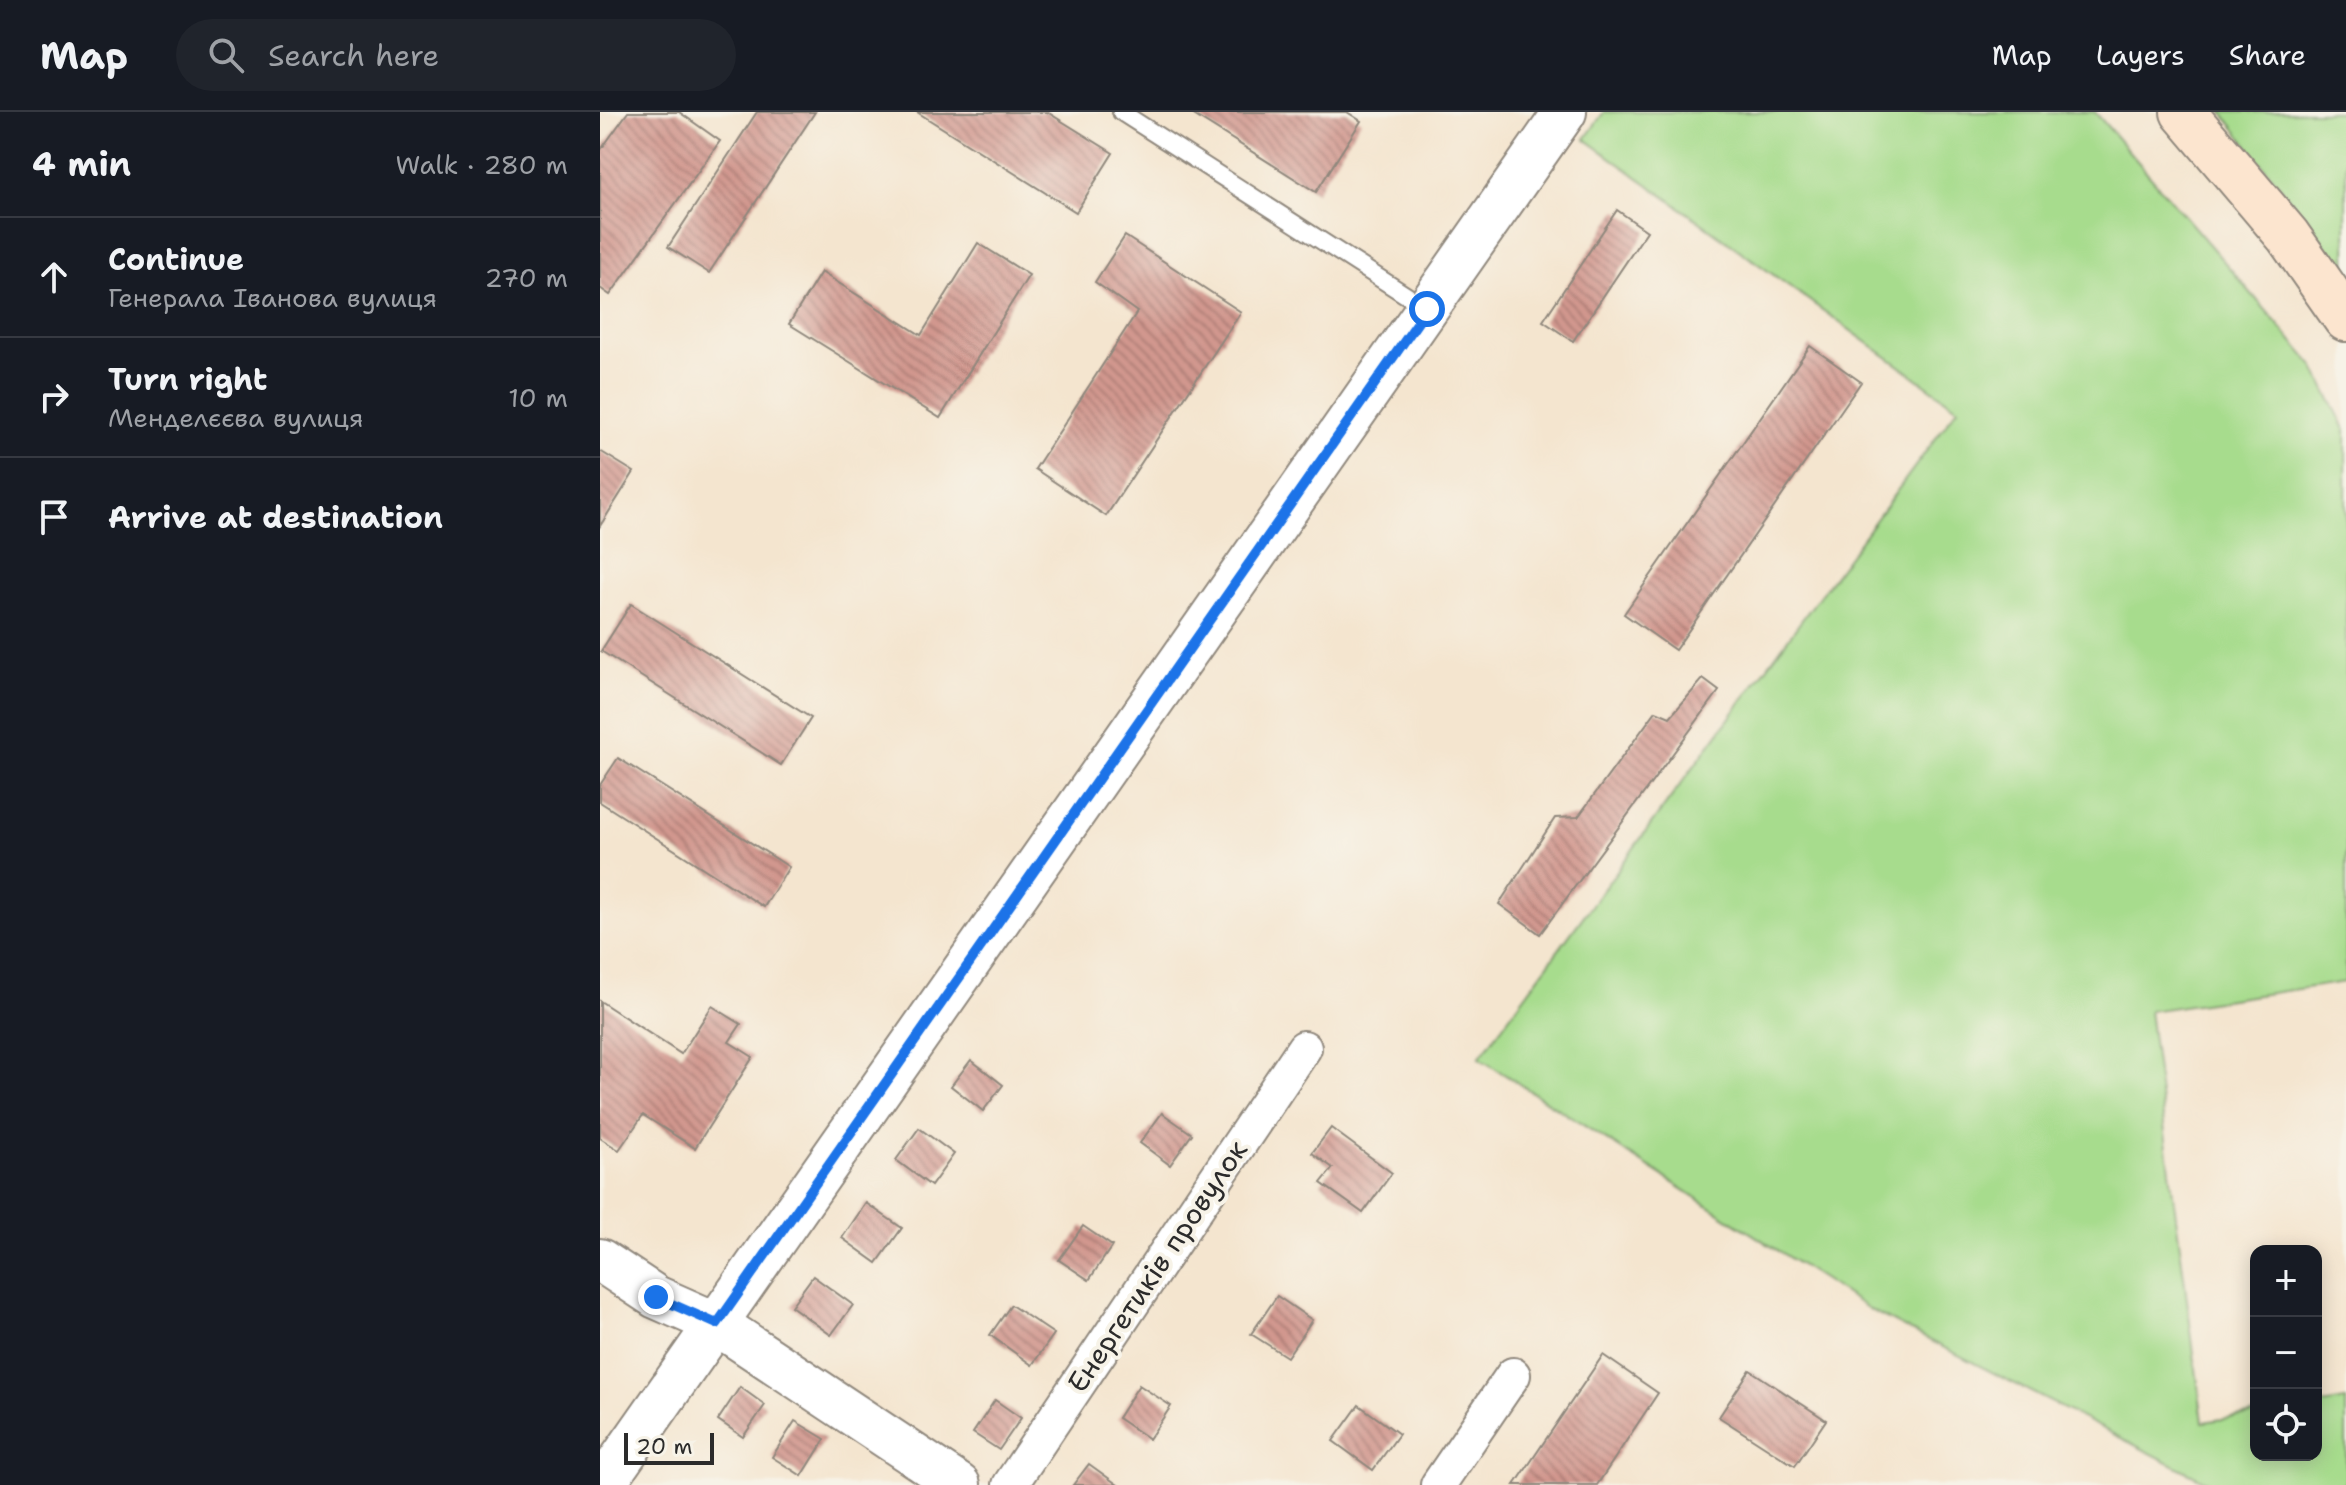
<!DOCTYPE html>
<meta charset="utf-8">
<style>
:root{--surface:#171b24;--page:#20242c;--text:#f1f3f6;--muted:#9ea1a6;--line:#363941}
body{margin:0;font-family:"Shantell Sans",sans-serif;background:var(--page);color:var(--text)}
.controls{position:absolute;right:24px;bottom:24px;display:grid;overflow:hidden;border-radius:16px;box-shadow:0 4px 20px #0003}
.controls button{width:72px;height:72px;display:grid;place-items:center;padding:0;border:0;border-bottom:2px solid var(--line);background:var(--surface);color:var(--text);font:40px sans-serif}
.scale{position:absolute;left:24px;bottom:20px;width:90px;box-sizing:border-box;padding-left:8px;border:4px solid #2b2b2b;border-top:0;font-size:22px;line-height:28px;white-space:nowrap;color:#2b2b2b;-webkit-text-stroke:6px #f7f3e8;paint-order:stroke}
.stop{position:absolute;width:24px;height:24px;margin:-18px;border:6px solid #1a73e8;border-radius:50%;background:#fff}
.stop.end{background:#1a73e8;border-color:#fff;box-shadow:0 2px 8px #0008}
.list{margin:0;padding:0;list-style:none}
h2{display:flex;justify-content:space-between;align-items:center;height:104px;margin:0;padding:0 32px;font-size:34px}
h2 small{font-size:26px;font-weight:400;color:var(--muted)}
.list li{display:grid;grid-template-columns:52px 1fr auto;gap:24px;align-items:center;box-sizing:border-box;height:120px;padding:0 32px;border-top:2px solid var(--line)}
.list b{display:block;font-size:30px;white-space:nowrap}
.list p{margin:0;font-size:26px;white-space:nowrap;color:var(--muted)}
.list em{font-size:26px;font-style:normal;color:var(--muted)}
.icon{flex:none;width:44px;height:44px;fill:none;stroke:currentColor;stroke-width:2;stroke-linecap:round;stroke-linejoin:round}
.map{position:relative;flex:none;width:1746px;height:1373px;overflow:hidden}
header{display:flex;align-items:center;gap:48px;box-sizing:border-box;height:112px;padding:0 40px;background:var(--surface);border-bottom:2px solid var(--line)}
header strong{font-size:38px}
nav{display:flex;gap:44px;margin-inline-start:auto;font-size:28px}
.search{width:560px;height:72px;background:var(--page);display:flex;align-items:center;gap:20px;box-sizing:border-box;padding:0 28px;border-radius:44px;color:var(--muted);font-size:30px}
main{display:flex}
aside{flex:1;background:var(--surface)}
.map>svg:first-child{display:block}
</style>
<header>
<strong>Map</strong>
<div class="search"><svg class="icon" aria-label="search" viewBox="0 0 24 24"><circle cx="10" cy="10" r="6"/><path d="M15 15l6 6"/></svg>Search here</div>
<nav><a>Map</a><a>Layers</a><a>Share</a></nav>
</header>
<main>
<aside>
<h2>4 min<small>Walk · 280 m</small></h2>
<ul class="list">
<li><svg class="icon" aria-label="ahead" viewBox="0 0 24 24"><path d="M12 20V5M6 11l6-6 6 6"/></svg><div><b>Continue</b><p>Генерала Іванова вулиця</p></div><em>270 m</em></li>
<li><svg class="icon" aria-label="right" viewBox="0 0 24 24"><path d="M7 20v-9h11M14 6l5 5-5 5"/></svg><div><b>Turn right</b><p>Менделєєва вулиця</p></div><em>10 m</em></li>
<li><svg class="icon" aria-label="arrive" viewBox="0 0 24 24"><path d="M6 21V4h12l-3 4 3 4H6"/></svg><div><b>Arrive at destination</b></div></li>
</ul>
</aside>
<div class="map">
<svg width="1746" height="1373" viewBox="0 0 1746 1373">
<defs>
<pattern id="building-back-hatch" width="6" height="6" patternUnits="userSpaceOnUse" patternTransform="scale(2)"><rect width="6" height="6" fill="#d1978e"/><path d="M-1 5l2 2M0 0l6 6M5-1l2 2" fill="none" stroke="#aa7b74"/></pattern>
</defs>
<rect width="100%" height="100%" fill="#f7f3e8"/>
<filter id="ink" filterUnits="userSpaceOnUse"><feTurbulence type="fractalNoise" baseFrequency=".0125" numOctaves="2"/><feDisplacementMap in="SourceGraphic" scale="16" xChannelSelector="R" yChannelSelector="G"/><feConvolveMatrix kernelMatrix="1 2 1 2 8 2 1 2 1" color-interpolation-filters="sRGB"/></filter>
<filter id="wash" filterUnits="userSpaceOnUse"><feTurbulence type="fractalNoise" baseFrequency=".006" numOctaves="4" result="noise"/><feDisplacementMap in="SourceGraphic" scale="32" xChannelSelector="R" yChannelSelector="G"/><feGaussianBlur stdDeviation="1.8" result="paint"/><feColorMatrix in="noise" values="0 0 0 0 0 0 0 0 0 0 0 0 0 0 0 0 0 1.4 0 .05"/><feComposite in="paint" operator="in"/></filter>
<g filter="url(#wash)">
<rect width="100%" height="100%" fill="#f4e5cf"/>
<g fill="#a7dc8d" stroke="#69845c" stroke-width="2">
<polygon points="1004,0 1495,0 1714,254 1746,319 1746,870 1549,899 1603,1310 1656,1302 1656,1343 1716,1343 1716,1293 1746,1288 1746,1373 1613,1373 1272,1199 879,946 1358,296 985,27"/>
<polygon points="1622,0 1746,0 1746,160"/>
</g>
<g id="blocks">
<g fill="url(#building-back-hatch)">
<polygon points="28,0 79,0 120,29 10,183 0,176 0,39"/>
<polygon points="157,0 215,0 109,161 68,135"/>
<polygon points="317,0 447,0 513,41 476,100"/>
<polygon points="589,0 747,0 761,9 716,80"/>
<polygon points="1017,98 1047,119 973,229 943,209"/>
<polygon points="525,124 641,200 506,404 435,357 537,200 495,170"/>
<polygon points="378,131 429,163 340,306 189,212 221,160 321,223"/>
<polygon points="1210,234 1261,270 1075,538 1024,502"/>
<polygon points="0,339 34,360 0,414"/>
<polygon points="31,492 211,606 181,653 1,539"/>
<polygon points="1103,567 1119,579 940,822 899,792 955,706 978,705 1056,599 1070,605"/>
<polygon points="18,646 189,755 164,795 0,690 0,673"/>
<polygon points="0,889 81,942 112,894 141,912 129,930 153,945 95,1036 43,1003 19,1038 0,1026"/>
<polygon points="371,948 403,973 383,999 351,974"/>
<polygon points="562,1001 592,1022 570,1053 540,1031"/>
<polygon points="319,1016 354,1042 331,1074 296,1048"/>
<polygon points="731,1016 792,1061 763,1101 721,1071 733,1056 712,1041"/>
<polygon points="266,1091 302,1116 277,1151 242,1126"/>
<polygon points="483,1114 512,1134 489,1168 459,1148"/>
<polygon points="213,1164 253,1193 231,1223 191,1194"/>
<polygon points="677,1184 712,1208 687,1245 651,1222"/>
<polygon points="411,1193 454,1222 432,1253 390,1223"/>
<polygon points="1003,1243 1058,1281 997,1373 915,1373"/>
<polygon points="1150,1258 1226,1308 1195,1354 1119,1305"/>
<polygon points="539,1273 571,1294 549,1327 518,1306"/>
<polygon points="140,1275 165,1293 143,1325 118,1308"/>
<polygon points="395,1288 421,1306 399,1338 373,1321"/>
<polygon points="759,1293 799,1322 773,1358 733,1329"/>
<polygon points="195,1309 225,1327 202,1364 172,1345"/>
<polygon points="489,1352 518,1373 473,1373"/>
</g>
</g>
</g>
<g filter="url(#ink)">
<use href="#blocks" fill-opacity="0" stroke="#90887d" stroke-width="2"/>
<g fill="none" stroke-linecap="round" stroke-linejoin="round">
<g stroke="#90887d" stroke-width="20">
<polyline id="service" points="521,0 826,196"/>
</g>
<g stroke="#90887d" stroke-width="38">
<g id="minor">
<polyline points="410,1373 704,936"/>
<polyline points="838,1373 913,1263"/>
</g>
</g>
<g stroke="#90887d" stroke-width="46">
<g id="tertiary">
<polyline points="0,1148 56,1185 117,1212 359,1373"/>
<polyline points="3,1373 965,0"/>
</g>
</g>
<g stroke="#90887d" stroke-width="48">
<polyline id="secondary" points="1583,0 1688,124 1746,207"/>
</g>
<use href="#service" stroke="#fff" stroke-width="16"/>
<use href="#minor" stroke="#fff" stroke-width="34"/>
<use href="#tertiary" stroke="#fff" stroke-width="42"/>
<use href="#secondary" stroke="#fce5cf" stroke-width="44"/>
</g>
</g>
<g fill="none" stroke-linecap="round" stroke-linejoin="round" filter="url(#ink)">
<polyline stroke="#1a73e8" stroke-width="10" points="56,1185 117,1212 827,197"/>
</g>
<g text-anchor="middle" stroke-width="8" stroke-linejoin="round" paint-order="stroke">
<g font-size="28" fill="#2b2b2b" stroke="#f7f3e8">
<text transform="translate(557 1154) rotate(-56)" y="10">Енергетиків провулок</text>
</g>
</g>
</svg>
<div class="controls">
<button>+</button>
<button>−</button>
<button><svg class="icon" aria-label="locate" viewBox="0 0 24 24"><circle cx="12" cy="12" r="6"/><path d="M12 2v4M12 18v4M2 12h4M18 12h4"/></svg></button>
</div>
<div class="scale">20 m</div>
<div class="stop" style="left:827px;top:197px"></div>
<div class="stop end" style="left:56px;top:1185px"></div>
</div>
</main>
